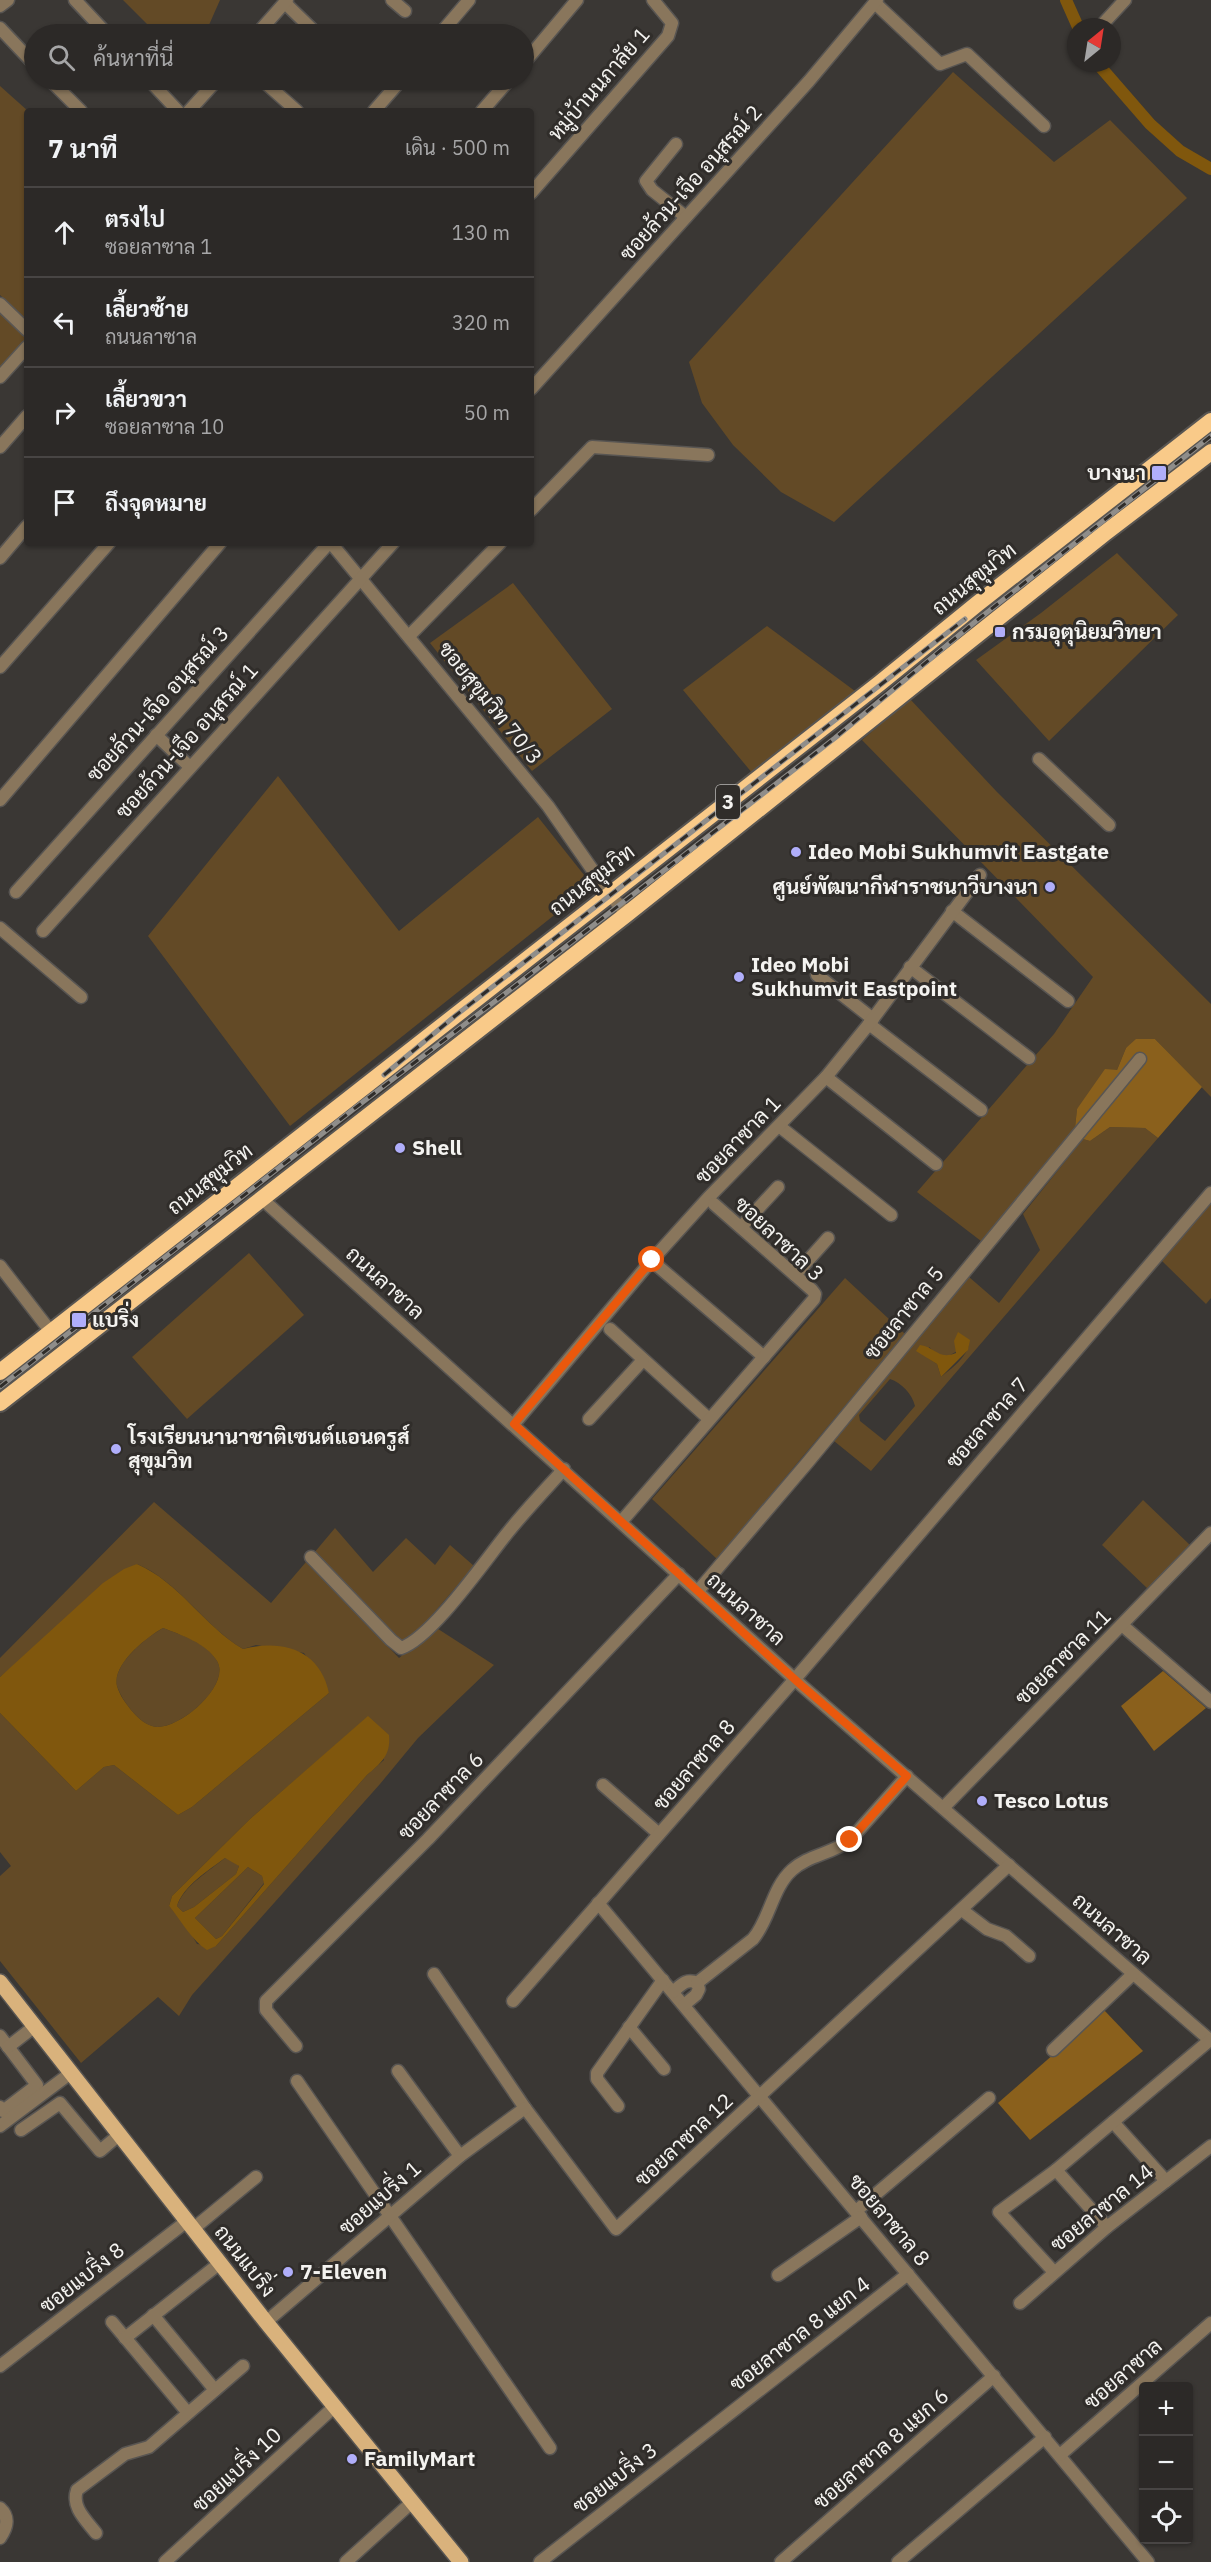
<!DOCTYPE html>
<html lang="th">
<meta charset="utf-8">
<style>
:root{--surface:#2c2927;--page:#34312f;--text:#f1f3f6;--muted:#a6a6a7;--line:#484544}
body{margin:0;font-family:"IBM Plex Sans",Sarabun,sans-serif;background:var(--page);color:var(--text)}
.controls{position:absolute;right:18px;bottom:18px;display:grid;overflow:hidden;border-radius:6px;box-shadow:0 2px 4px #0004}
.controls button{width:54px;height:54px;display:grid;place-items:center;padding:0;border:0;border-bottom:2px solid var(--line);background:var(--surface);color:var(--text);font:30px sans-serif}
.compass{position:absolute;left:1067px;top:18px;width:54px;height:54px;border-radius:50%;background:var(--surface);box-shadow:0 2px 4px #0004;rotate:30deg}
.stop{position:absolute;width:18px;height:18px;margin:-14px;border:4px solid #ea580c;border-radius:50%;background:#fff}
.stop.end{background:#ea580c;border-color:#fff;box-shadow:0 2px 6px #0008}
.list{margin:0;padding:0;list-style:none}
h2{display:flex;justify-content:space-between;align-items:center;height:78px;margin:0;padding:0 24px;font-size:26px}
h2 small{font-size:20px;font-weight:400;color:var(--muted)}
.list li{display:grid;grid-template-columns:39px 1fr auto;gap:18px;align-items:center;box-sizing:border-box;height:90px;padding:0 24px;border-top:2px solid var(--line)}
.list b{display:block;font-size:22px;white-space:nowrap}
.list p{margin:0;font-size:20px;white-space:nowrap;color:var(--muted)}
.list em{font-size:20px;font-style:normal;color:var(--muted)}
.icon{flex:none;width:33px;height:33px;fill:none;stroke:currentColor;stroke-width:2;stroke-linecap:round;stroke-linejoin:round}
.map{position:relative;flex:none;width:1211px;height:2562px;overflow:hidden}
.search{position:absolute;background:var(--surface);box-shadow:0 2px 4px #0004;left:24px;top:24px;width:510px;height:66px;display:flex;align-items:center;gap:15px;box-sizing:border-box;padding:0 21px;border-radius:33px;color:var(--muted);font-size:22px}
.panel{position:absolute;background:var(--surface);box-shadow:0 2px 4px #0004;left:24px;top:108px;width:510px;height:438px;border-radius:6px}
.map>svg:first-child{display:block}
</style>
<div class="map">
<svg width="1211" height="2562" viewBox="0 0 1211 2562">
<rect width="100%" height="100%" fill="#3a3734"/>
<g fill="#634a26" fill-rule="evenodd">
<polygon points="123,0 220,0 205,34 157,34"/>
<polygon points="953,72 1054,162 1110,120 1187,198 834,522 781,492 733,445 702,403 689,362"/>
<polygon points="0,86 28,111 27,320 0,295"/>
<polygon points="0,310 27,336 27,342 0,371"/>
<polygon points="1117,553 1178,615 1049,741 976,660 1041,613"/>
<polygon points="513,583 612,709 532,771 430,643"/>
<polygon points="767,626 859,694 753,774 683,690"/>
<polygon points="910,699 997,792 1211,1004 1211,1097 1155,1039 1126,1048 1117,1070 1077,1109 1075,1128 981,1241 917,1192 1054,1034 1093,977 862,740"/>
<polygon points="278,776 399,931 538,817 592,885 290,1126 148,936"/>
<path d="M1110,1127L1145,1128L1158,1138L871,1471L834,1441L969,1277L999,1303L1040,1250L1023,1214L1083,1139L1090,1141ZM969,1344C967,1357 951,1369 941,1377L937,1364L928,1358L929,1347L938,1355L947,1357ZM890,1379C902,1383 912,1394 915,1406L885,1441L860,1421L859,1415Z"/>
<polygon points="1211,1201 1211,1298 1206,1304 1161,1260"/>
<polygon points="249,1253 304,1315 187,1419 132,1357"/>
<polygon points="845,1278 905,1334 717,1559 652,1499"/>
<polygon points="1143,1500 1190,1545 1148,1589 1102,1545"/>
<path d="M154,1502L271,1603L306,1562L399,1658L435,1627L494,1665L418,1738L380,1784L192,1995L179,2016L158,1997L81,2063L0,1961V1876L11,1866L0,1852V1713L76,1791L104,1767L114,1765L178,1815L192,1807L329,1693L304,1653L256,1645L243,1649C204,1626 178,1581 137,1564L0,1677V1658ZM368,1717L384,1760L367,1775L216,1946L197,1944L186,1925L169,1906L172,1896L250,1819Z"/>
<polygon points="335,1528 373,1572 406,1538 435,1565 450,1545 474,1566 426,1622 404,1642 397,1640 314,1553"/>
<path d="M163,1628C181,1635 206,1642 217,1661C232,1686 175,1734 152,1726C143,1723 137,1717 131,1710C125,1702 120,1695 117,1686C112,1664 147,1637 163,1628Z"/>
<path d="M225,1858L233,1861L239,1866L236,1874L194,1907L183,1912L177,1906C184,1886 209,1871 225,1858Z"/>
<polygon points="248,1867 262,1876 264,1883 222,1936 216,1939 195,1918"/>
</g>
<g fill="#8a601c">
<polygon points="1136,1039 1155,1039 1202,1087 1158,1138 1145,1128 1110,1127 1090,1141 1083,1139 1075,1128 1077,1109 1105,1069 1117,1070 1126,1048"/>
<polygon points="1163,1671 1206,1708 1154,1751 1121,1706"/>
<polygon points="1104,2010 1143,2051 1030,2140 998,2103"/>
</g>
<g fill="#80570d" fill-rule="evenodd">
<path d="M958,1332L970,1340L968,1350L941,1377L937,1364L916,1351L920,1345C937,1348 938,1360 956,1353L954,1341Z"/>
<path d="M137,1564C179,1582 204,1626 243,1649C283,1639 320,1650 329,1693L192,1807L178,1815L114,1765L104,1767L76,1791L0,1713V1677L103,1583L124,1569ZM163,1628C181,1635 206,1643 217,1661C232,1686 175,1734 152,1726C143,1723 137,1717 131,1710C125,1702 120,1696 117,1686C112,1664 147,1637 163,1628Z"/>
<path d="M368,1716L389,1735C391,1755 381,1763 367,1775L216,1946L207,1950C192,1941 181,1920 169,1906L172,1896L250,1819ZM225,1858L239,1866L236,1874L194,1907L183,1912L177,1906C183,1886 209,1870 225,1858ZM248,1867L262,1876L264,1884L222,1936L216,1939L195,1918Z"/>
</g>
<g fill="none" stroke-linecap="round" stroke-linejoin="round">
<g stroke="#80570d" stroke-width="12">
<polyline points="1066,0 1078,27"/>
<polyline points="1097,63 1150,124 1180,151 1211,169"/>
</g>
<g stroke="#585552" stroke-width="15">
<g id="minor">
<polyline points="75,0 107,34"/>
<polyline points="392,0 405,11"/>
<polyline points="285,3 317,34"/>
<polyline points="875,3 940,64 967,54 1044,126"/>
<polyline points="0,6 8,0"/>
<polyline points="1100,27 1125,0"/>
<polyline points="0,28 34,64"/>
<polyline points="257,34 287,0"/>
<polyline points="440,34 469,0"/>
<polyline points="524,63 577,0"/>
<polyline points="50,80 81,111"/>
<polyline points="149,80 178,111"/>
<polyline points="262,80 297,111"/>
<polyline points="189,111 217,80"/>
<polyline points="374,111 401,80"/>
<polyline points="482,111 509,80"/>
<polyline points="676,144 646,181 652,190 686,217"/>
<polyline points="531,193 668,36 672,23 653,0"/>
<polyline points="0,304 27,330"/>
<polyline points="0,377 27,347"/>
<polyline points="531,389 809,81 877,0"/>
<polyline points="0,447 27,416"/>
<polyline points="531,510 592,447 708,455"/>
<polyline points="331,543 548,806 610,895 627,914"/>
<polyline points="0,558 27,526"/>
<polyline points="409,636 500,543"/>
<polyline points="0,667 109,543"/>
<polyline points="156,735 190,767"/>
<polyline points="1039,759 1109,825"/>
<polyline points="0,800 220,543"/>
<polyline points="16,892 329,543"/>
<polyline points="952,911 1068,1001"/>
<polyline points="0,928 81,997"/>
<polyline points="43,931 393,543"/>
<polyline points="910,967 1029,1058"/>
<polyline points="817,975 873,1019"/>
<polyline points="869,1024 981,1110"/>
<polyline points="826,1077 936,1164"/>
<polyline points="779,1126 891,1215"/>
<polyline points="261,1198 801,1685 1211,2041"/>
<polyline points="741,1227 778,1187"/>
<polyline points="0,1266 51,1332"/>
<polyline points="659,1267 764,1357"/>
<polyline points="795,1275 828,1238"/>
<polyline points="610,1329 709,1419"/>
<polyline points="589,1419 643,1360"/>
<polyline points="514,1424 652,1260 708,1198 826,1077 869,1024 980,875"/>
<polyline points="621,1522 814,1299 815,1294 812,1290 714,1204"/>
<path d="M311,1557L391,1640L401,1648C432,1638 486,1559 509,1531C526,1510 545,1490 564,1469"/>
<polyline points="698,1591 808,1462 1140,1059"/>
<polyline points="1122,1625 1211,1702"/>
<polyline points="603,1785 659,1834"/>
<polyline points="943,1808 1211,1533"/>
<polyline points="598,1903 1148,2562"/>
<polyline points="962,1910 987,1929 1006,1936 1029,1956"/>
<polyline points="434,1974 525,2108 616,2229 1009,1865"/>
<path d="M697,1983L753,1939C770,1919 772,1888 792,1870C808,1855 832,1854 850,1840L907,1776"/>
<path d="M673,1992C681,1985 686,1978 697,1983"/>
<polyline points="513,2001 795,1679 1211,1193"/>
<polyline points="684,2005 696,1995 699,1989 697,1983"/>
<polyline points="629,2027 664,2069"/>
<polyline points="0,2036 37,2085 3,2111 0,2107"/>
<polyline points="296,2046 266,2010 266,2001 428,1839 679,1574"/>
<polyline points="8,2047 35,2026"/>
<polyline points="1053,2050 1133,1974"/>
<polyline points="398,2071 460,2156"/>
<polyline points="297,2081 550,2448"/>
<polyline points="618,2106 597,2079 597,2073 663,1980"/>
<polyline points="1113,2122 1166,2181"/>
<polyline points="0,2126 72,2072"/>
<polyline points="21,2130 60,2103 100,2151 120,2134"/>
<polyline points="1056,2170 1107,2227"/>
<polyline points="856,2211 989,2098"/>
<polyline points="193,2229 256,2177"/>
<polyline points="1054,2272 999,2212 1056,2170 1210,2040"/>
<polyline points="778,2275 861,2217"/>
<polyline points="1020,2303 1107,2227 1211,2146"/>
<polyline points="153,2315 215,2390"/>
<polyline points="112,2322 188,2413"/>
<polyline points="266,2322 460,2156 525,2108"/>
<polyline points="125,2338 220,2263"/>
<polyline points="0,2366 187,2221"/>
<polyline points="1060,2455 1211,2323"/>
<path d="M0,2508C10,2517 7,2528 0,2538"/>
<path d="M96,2533C86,2520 71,2507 77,2490L125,2454L149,2447L243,2366"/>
<polyline points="165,2562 334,2407"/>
<polyline points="346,2562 411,2503"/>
<polyline points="540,2562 908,2274"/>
<polyline points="781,2562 994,2376"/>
<polyline points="898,2562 1045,2437"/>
</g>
</g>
<g stroke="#585552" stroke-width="18">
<polyline id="major" points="0,1982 266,2322 461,2562"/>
</g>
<g stroke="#585552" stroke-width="20">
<g id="highway">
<polyline points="0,1372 880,683 977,604 1211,421"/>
<polyline points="0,1403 627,914 1105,533 1211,452"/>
</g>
</g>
<use href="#minor" stroke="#89765c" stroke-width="12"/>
<use href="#major" stroke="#d9b27c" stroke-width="15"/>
<use href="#highway" stroke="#f9ca89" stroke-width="16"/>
<g stroke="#8f8d8a" stroke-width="5">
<g id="rail">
<polyline points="384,1075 455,1016 965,619"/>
<polyline points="0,1387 355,1108 511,989 835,738 976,621 1211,436"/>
</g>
</g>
<use href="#rail" stroke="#302d2a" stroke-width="3" stroke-dasharray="9" stroke-linecap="butt"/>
</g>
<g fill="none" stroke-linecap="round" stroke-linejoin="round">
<polyline stroke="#ea580c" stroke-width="8" points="652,1260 514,1424 801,1685 907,1776 850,1840"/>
</g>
<g fill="#b0aefa" stroke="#302d2a" stroke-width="2">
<rect x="1151" y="465" width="16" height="16" rx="3"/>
<rect x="994" y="626" width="12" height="12" rx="3"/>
<circle cx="796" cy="852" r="6"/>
<circle cx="1050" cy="887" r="6"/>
<circle cx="739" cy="977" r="6"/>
<circle cx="400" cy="1148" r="6"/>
<rect x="71" y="1312" width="16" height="16" rx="3"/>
<circle cx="116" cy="1449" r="6"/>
<circle cx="982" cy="1801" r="6"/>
<circle cx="288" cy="2272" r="6"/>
<circle cx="352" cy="2459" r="6"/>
</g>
<g text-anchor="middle" stroke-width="6" stroke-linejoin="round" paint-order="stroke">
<rect fill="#302d2a" stroke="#b9b8b5" stroke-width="1.5" x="716" y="785" width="24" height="34" rx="4.5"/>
<g font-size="20" font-weight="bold" fill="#f4f3f0">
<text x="728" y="809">3</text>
</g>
<g font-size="21" fill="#f4f3f0" stroke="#302d2a">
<text transform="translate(599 84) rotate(-49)" y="7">หมู่บ้านนภาลัย 1</text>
<text transform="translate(691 183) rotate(-48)" y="7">ซอยล้วน-เจือ อนุสรณ์ 2</text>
<text transform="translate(974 579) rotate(-39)" y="7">ถนนสุขุมวิท</text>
<text transform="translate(490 703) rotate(51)" y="7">ซอยสุขุมวิท 70/3</text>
<text transform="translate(158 704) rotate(-48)" y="7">ซอยล้วน-เจือ อนุสรณ์ 3</text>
<text transform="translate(187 741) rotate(-48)" y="7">ซอยล้วน-เจือ อนุสรณ์ 1</text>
<text transform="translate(592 880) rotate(-38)" y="7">ถนนสุขุมวิท</text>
<text transform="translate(738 1140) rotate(-46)" y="7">ซอยลาซาล 1</text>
<text transform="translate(210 1179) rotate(-38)" y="7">ถนนสุขุมวิท</text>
<text transform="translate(779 1239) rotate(43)" y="7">ซอยลาซาล 3</text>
<text transform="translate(385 1283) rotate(42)" y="7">ถนนลาซาล</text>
<text transform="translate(904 1313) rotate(-51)" y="7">ซอยลาซาล 5</text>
<text transform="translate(987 1423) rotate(-49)" y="7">ซอยลาซาล 7</text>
<text transform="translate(746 1609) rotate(42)" y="7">ถนนลาซาล</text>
<text transform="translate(1063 1657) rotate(-45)" y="7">ซอยลาซาล 11</text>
<text transform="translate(694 1765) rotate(-49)" y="7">ซอยลาซาล 8</text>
<text transform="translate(441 1796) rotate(-46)" y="7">ซอยลาซาล 6</text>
<text transform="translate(1112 1929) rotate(41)" y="7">ถนนลาซาล</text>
<text transform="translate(684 2140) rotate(-43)" y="7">ซอยลาซาล 12</text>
<text transform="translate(380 2198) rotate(-41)" y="7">ซอยแบริ่ง 1</text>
<text transform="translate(1102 2208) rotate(-39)" y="7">ซอยลาซาล 14</text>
<text transform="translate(889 2220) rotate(50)" y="7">ซอยลาซาล 8</text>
<text transform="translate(245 2261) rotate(52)" y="7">ถนนแบริ่ง</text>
<text transform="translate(82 2278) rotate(-38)" y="7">ซอยแบริ่ง 8</text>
<text transform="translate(800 2334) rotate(-38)" y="7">ซอยลาซาล 8 แยก 4</text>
<text transform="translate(1123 2374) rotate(-41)" y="7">ซอยลาซาล</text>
<text transform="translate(881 2449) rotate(-41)" y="7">ซอยลาซาล 8 แยก 6</text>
<text transform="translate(237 2470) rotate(-43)" y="7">ซอยแบริ่ง 10</text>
<text transform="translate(615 2478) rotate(-38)" y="7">ซอยแบริ่ง 3</text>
</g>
<g font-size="21" font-weight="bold" fill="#f4f3f0" stroke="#302d2a" text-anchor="start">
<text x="1146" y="480" text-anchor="end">บางนา</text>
<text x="1012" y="639">กรมอุตุนิยมวิทยา</text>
<text x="808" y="859">Ideo Mobi Sukhumvit Eastgate</text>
<text x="1038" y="894" text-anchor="end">ศูนย์พัฒนากีฬาราชนาวีบางนา</text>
<text x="751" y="972">Ideo Mobi<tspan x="751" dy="24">Sukhumvit Eastpoint</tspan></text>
<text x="412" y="1155">Shell</text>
<text x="92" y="1327">แบริ่ง</text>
<text x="128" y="1444">โรงเรียนนานาชาติเซนต์แอนดรูส์<tspan x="128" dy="24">สุขุมวิท</tspan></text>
<text x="994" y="1808">Tesco Lotus</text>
<text x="300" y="2279">7-Eleven</text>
<text x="364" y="2466">FamilyMart</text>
</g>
</g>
</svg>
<div class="controls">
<button>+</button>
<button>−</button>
<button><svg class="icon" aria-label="locate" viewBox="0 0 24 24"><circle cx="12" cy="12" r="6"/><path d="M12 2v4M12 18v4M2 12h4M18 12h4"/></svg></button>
</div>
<svg class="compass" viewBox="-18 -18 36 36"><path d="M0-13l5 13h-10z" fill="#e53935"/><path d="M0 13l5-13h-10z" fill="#a6a6a7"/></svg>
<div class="stop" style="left:652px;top:1260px"></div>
<div class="stop end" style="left:850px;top:1840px"></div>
<div class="search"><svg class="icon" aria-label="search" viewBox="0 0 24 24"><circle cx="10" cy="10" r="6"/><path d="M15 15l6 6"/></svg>ค้นหาที่นี่</div>
<section class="panel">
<h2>7 นาที<small>เดิน · 500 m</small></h2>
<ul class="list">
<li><svg class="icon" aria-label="ahead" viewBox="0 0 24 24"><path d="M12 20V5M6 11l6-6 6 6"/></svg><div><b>ตรงไป</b><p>ซอยลาซาล 1</p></div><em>130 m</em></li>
<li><svg class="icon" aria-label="left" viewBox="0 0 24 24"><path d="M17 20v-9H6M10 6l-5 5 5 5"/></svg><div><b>เลี้ยวซ้าย</b><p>ถนนลาซาล</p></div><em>320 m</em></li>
<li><svg class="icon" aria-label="right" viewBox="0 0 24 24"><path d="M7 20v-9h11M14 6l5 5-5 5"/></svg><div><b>เลี้ยวขวา</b><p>ซอยลาซาล 10</p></div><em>50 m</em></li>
<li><svg class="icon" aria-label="arrive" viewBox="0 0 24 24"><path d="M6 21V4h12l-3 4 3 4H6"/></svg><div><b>ถึงจุดหมาย</b></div></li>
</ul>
</section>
</div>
